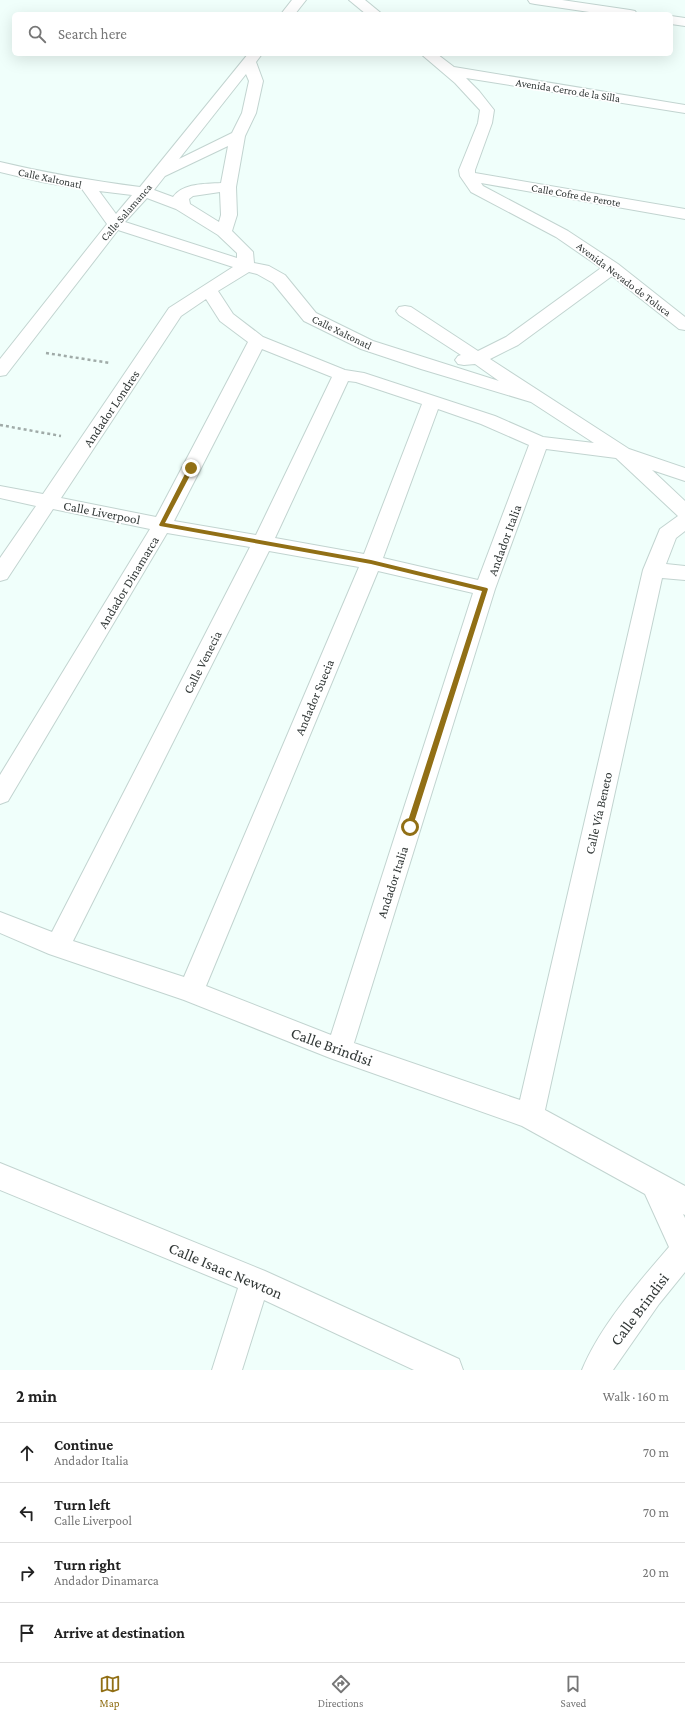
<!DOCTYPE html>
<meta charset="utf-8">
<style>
:root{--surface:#fff;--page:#f6f6f6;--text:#222;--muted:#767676;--line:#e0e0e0;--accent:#916f15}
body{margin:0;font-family:"Crimson Pro",serif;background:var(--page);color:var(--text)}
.stop{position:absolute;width:12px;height:12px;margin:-9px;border:3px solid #916f15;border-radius:50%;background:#fff}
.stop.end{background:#916f15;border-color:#fff;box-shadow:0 1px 4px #0008}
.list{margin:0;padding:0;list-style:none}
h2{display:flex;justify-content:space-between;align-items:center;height:52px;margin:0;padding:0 16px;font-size:17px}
h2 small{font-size:13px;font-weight:400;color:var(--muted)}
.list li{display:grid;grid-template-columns:26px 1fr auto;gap:12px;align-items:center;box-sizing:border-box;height:60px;padding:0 16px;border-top:1px solid var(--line)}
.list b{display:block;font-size:15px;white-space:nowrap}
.list p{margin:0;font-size:13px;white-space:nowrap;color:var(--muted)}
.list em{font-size:13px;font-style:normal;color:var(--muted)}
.icon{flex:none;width:22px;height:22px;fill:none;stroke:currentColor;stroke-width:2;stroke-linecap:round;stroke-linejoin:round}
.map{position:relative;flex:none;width:685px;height:1370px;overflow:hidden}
.search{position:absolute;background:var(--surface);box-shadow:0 4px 16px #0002;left:12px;right:12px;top:12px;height:44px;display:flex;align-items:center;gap:10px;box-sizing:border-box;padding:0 14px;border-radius:6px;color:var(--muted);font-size:15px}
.sheet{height:292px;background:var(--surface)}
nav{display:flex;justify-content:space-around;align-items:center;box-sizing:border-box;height:56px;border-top:1px solid var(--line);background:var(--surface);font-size:11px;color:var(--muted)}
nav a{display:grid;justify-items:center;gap:2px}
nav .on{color:var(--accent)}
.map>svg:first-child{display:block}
</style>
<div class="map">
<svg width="685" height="1370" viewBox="0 0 685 1370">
<rect width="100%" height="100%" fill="#f0fffb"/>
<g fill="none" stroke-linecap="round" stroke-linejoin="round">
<g stroke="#c2d4d0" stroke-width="2">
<g id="minor">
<polygon points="292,0 306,0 295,14 281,14"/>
<polygon points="349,0 365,0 382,14 366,14"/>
<polygon points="528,0 562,0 630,10 635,11 637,14 603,14 535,4 530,3"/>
<polygon points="671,16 685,18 685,26 671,24"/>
<path d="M248,54H262L256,62L263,81L256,113L245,136L236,187L237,215L232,231L253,252L254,263L269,266L285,275L316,313L373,341L499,381L475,364L464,365L458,364L455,360L458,356L461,355L399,315L396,311L399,307L405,306L411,307L478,351L506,337L601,268L556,237L471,192L460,176L459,170L478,123L480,110L455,83L421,54H437L454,67L685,105V113L466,78L479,91L494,110L492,123L475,170V173L685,209V219L481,183L483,186L568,231L618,264L685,317V330L679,329L612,276L518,345L490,359L629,449L685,468V481L652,470L685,501V531L676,538L666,564L685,566V580L662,578L545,1110L685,1186V1215L683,1214L685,1218V1272L659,1304L613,1370H582C600,1326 638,1283 669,1247L645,1194L522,1126L330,1058L184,1000L49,954L0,933V912L52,932L250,547L167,533L8,801L0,804V775L150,529L53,509L7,579L0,581V558L36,506L0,498V486L43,494L169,308L233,267L118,230L6,375L0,376V359L107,224L82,189L42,182L0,172V162C46,173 93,181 140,187ZM246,74L249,81L242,113L232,133L179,159ZM228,146L221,183C205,184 183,183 173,197L154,190L165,176ZM99,191L132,195L116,214ZM220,192L221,215L219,222L190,204L189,199L193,196ZM147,198L176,209L218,235L237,253V258L125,222ZM249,272L257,274L273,283L304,321L361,349L421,369L531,402L594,443L543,437L495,416L364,373L345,370L263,337L233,314L218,291ZM206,299L220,321L248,342L156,517L61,498L181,316ZM262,349L332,377L256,535L174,521ZM348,381L356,382L422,404L364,554L275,538ZM438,409L481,424L529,445L478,580L383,558ZM546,449L616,458L678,516L660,529L643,570L520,1100L354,1043L495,589ZM269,551L359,567L184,977L73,941ZM378,571L473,593L331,1035L206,986Z"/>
<polygon points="0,1163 265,1271 459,1359 463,1370 414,1370 264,1300 242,1370 212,1370 238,1288 0,1190"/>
</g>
</g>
<g stroke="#a0aba8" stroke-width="2.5" stroke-dasharray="3 3" stroke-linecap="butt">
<polyline points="46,353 110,363"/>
<polyline points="0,425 61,436"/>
</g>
<use href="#minor" fill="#fff" fill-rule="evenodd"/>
</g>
<polygon fill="#916f15" points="191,466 194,468 165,523 371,560 487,588 488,589 412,829 410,830 406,827 482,591 371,564 160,526 159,525 188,468"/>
<g text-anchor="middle" stroke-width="3.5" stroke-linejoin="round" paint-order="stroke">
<g font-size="11" fill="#333938" stroke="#fff">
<text transform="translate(568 90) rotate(9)" y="4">Avenida Cerro de la Silla</text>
<text transform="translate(50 178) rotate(12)" y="4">Calle Xaltonatl</text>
<text transform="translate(576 195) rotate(10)" y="4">Calle Cofre de Perote</text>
<text transform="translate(126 212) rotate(-49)" y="4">Calle Salamanca</text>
<text transform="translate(624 279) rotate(37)" y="4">Avenida Nevado de Toluca</text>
<text transform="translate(342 332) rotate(26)" y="4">Calle Xaltonatl</text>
</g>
<g font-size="13" fill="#333938" stroke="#fff">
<text transform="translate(111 408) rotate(-56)" y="5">Andador Londres</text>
<text transform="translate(102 512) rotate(11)" y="5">Calle Liverpool</text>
<text transform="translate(504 540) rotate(-70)" y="5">Andador Italia</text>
<text transform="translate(128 582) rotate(-59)" y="5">Andador Dinamarca</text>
<text transform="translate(202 662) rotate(-63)" y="5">Calle Venecia</text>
<text transform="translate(314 697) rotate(-67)" y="5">Andador Suecia</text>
<text transform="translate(598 813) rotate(-77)" y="5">Calle Vía Beneto</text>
<text transform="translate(392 882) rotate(-72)" y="5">Andador Italia</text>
</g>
<g font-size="16" fill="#333938" stroke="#fff">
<text transform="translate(332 1046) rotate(20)" y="6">Calle Brindisi</text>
<text transform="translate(226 1270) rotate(23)" y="6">Calle Isaac Newton</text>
<text transform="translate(639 1309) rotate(-53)" y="6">Calle Brindisi</text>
</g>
</g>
</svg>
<div class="stop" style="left:410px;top:827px"></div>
<div class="stop end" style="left:191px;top:468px"></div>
<div class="search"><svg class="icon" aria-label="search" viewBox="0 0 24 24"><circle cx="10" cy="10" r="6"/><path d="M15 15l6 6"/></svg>Search here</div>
</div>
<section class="sheet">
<h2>2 min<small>Walk · 160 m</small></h2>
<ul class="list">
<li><svg class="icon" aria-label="ahead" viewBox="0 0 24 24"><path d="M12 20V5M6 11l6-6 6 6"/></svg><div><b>Continue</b><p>Andador Italia</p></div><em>70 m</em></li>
<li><svg class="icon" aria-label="left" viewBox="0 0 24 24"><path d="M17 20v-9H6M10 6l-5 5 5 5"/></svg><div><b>Turn left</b><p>Calle Liverpool</p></div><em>70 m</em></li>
<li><svg class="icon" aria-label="right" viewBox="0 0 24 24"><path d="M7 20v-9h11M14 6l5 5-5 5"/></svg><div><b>Turn right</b><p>Andador Dinamarca</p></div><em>20 m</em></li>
<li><svg class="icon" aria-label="arrive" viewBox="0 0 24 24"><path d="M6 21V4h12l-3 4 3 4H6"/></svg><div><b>Arrive at destination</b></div></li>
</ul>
</section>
<nav>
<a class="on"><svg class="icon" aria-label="map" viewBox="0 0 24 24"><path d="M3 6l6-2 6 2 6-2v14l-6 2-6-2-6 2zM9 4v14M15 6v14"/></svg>Map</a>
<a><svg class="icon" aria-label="directions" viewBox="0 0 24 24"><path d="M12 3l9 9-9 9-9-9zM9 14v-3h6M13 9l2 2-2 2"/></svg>Directions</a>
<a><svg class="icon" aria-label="saved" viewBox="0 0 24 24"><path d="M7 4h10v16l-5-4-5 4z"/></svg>Saved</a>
</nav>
